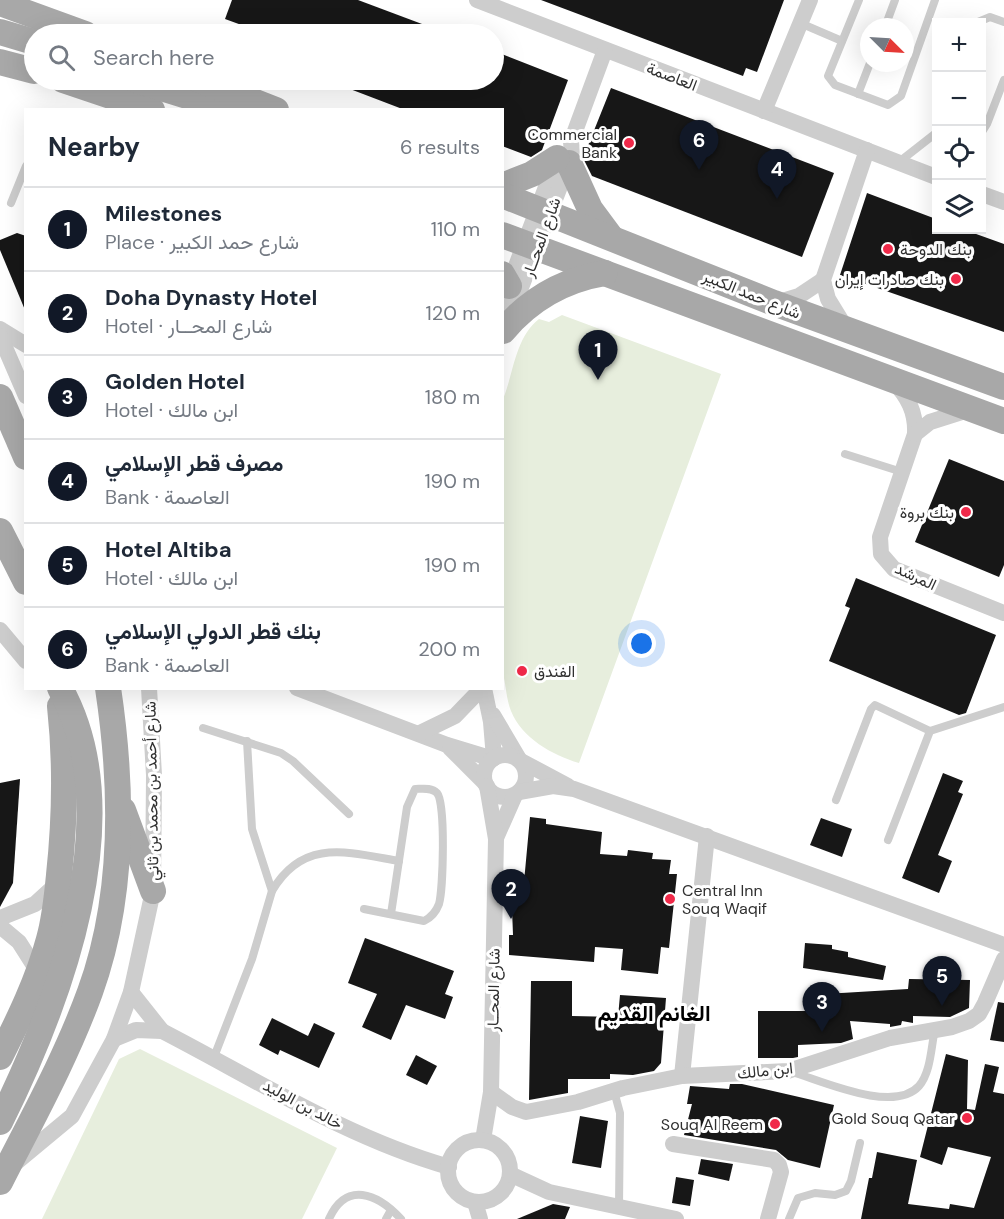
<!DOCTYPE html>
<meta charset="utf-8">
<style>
:root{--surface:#fff;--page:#f2f2f3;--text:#1f2937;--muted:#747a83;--line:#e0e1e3;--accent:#111827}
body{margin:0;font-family:"DM Sans",Vazirmatn,sans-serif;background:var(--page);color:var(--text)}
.controls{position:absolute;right:18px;top:18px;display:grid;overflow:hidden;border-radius:0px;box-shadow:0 6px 24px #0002}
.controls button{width:54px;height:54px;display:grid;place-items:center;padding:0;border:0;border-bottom:2px solid var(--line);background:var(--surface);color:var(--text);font:30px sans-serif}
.compass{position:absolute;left:860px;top:18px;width:54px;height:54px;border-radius:50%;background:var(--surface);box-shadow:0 6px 24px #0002;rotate:114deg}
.you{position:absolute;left:642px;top:644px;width:21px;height:21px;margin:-15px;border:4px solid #fff;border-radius:50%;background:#1a73e8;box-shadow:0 0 0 9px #1a73e833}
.badge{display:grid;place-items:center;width:39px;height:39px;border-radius:50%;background:var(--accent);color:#fff;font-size:20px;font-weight:700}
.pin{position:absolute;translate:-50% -50px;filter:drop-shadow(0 2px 3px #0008)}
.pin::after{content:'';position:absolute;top:32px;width:21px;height:18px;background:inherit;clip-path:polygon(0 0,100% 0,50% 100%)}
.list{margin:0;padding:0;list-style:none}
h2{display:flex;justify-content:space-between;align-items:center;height:78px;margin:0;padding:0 24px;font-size:26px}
h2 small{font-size:20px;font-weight:400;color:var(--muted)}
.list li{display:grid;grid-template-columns:39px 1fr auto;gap:18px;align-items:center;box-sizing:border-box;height:84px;padding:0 24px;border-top:2px solid var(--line)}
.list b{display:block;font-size:22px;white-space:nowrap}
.list p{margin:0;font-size:20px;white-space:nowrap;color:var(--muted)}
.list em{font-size:20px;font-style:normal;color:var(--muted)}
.icon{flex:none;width:33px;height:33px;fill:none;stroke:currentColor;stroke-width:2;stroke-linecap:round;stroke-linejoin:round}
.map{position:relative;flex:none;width:1004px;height:1219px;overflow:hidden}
.search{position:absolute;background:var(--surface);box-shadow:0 6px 24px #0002;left:24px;top:24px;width:480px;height:66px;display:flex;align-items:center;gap:15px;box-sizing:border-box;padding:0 21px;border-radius:33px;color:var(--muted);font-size:22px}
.panel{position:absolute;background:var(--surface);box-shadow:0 6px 24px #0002;left:24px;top:108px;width:480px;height:582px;border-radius:0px}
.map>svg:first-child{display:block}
</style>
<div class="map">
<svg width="1004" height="1219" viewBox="0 0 1004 1219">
<rect width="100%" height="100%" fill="#fff"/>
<g fill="#e7eedd">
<path d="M562,315L721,374L579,763C552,755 522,738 511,711C507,701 506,688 504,678L503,399C514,372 515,338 539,319L549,322Z"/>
<polygon points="140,1049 337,1148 302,1219 42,1219 119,1059"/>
</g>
<g fill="#171717">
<polygon points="232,0 358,0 446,33 266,34 225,19"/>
<polygon points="541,0 784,0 757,72 746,68 743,76"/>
<polygon points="494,51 568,80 542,150 531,157 502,146 502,110 405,110 329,81 494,80"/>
<polygon points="611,88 834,173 802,257 592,176 583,158"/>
<polygon points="867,193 936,219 936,230 965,230 1004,244 1004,332 840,275"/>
<polygon points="17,233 26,236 25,310 0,250 0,240"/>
<polygon points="949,459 1004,481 1004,565 999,577 915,542"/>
<polygon points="856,578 996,635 966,713 959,715 829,661 850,608 845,606"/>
<polygon points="943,773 963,781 958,792 963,794 938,855 952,861 939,893 902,878"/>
<polygon points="20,779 13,883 0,907 0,783"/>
<polygon points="530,817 546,819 546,824 602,832 600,854 627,856 628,850 653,853 652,859 671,860 669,874 677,874 669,948 661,947 658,974 621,970 623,949 595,947 594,962 509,955 509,935 513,935 511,882 524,882"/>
<polygon points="821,818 852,829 842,857 810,845"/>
<polygon points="365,938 454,971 445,994 453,997 445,1019 406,1005 391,1040 362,1027 377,994 348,983"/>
<polygon points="805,943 832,945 832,949 848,952 848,957 886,966 883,980 803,968"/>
<polygon points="909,979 970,980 969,1008 950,1017 913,1016 913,1023 902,1021 901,1025 890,1027 890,1024 850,1021 853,1039 841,1043 798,1045 798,1057 793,1058 758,1058 758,1011 809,1011 808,995 908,989"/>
<polygon points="531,981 572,981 572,1016 618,1017 620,995 666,998 661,1063 654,1071 633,1075 610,1074 610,1079 568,1079 568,1093 529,1100"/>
<polygon points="998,1002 1004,1003 1004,1042 990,1040"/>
<polygon points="272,1018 308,1036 314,1023 335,1033 319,1068 280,1050 278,1055 259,1045"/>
<polygon points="946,1054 968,1060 967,1109 975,1110 985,1064 999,1067 993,1092 1004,1094 1004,1219 861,1219 869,1178 872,1178 877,1152 917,1160 908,1204 949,1209 950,1204 974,1208 991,1157 948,1147 942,1165 920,1157"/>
<polygon points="416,1055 437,1066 427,1085 406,1075"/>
<polygon points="730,1084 742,1084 834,1105 820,1168 788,1160 776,1150 684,1135 692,1104 687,1104 690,1086 729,1089"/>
<polygon points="580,1116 608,1121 601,1168 572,1163"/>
<polygon points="701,1159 733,1164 729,1181 698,1174"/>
<polygon points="676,1177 694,1180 690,1206 672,1203"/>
<polygon points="553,1204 570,1207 565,1219 517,1219"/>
</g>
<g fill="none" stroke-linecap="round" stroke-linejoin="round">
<g stroke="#cdcdcd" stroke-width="8">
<polyline points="859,0 828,76 835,85 888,105 901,96 935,0"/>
<polyline points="978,22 990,17 1004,22"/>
<polyline points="800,23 842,41"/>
<polyline points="885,27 895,0"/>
<polyline points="858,94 870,63"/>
<polyline points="982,132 987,124 1004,80"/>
<polyline points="899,162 936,133"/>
<polyline points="11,203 26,166"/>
<polyline points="845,454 902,472"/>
<polyline points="203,728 281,753 293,761 349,814"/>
<polyline points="836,800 871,709 875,705 930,731"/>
<polyline points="888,840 930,731 1004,707"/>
<path d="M272,891C303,838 347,852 399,861"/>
<path d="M364,909L424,921C430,918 436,912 439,904C443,890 446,803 437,793C431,787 422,789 415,789L407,807L391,914"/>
<polyline points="214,1057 252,959 272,891 252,829 247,741"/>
<path d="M792,1072C822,1081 894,1114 919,1086C931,1072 931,1047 935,1029"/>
<polyline points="614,1091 620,1113 619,1206"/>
<path d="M329,1219C346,1181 377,1193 401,1219"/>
<polyline points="386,1219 391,1210"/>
<polyline points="789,1219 798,1198 815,1193 835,1195 846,1191 851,1181 860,1143"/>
</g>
<g stroke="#cdcdcd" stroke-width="16">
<polyline points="477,0 936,177"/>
<polyline points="764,111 810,0"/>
<polyline points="982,194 1004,202"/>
<polyline points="776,303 799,296 823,280"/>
<polyline points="502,314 516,266 557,158"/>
<polyline points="510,316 569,163 572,152 571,142 605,50"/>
<polyline points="0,329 26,345"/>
<polyline points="847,330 828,299 823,280 867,150"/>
<polyline points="0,336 26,396"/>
<path d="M893,381C908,397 916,412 915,434L880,537L881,554L894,569L1004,613"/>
<polyline points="915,434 930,422 971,409"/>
<polyline points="0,630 26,661"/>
<polyline points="297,688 447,745 493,759"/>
<polyline points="484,688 491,722 494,758"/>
<polyline points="493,715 519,759"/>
<polyline points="420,733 455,716 482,688"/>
<polyline points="450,748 485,783"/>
<circle cx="505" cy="776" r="21"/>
<polyline points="521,761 568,786"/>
<polyline points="519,792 553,786 574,789 1004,945"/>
<polyline points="496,838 515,795"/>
<polyline points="0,918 35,904 58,883"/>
<polyline points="0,926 19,942 38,972"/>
<polyline points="131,992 162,1031"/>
<path d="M114,1039L136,1030L162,1031C255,1079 347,1138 449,1167"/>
<polyline points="682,1076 707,836"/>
<polyline points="491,1092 512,1107 526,1112 578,1102 623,1088 682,1076 788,1071 890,1038 952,1027 969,1021 979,1014 985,1003 1004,959"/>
<polyline points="483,1140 491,1092 496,839 487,786"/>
<circle cx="479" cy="1171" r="31"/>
<polyline points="673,1144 774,1160 779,1165 781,1172 768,1219"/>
<polyline points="13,1165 72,1116 114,1039 131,992 153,891 154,775 149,688"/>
<polyline points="510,1174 549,1192 676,1219"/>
<polyline points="475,1202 480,1219"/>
</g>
<g stroke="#a8a8a8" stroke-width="26">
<polyline points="0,3 85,34"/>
<polyline points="0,32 34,42"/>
<polyline points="0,62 34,71"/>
<polyline points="63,80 152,110"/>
<polyline points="136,80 197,99 245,98"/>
<polyline points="199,80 276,110"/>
<polyline points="569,163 590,209 610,236"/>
<polyline points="502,186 532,174 557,158"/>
<polyline points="502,195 774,303 1004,387"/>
<polyline points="502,235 1004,421"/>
<polyline points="502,274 509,286"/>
<path d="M503,331C530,299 563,280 605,273"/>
<polyline points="0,397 26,457"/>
<polyline points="0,531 26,582"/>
<polyline points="123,810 153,891"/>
<path d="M0,1057C19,1019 38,980 49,939C55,918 57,896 59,875C65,819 66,762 60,706"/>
<path d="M0,1122C59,1003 131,815 60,688"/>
<path d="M0,1182C32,1119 66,1058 90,992C125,896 123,788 108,688"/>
</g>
</g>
<g fill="#f02949" stroke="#fff" stroke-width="2">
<circle cx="629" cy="143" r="6"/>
<circle cx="888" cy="249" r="6"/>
<circle cx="956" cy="279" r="6"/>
<circle cx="966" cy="512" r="6"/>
<circle cx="522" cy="671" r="6"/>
<circle cx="670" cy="899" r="6"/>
<circle cx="967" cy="1118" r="6"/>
<circle cx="775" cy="1124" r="6"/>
</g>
<g text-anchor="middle" stroke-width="6" stroke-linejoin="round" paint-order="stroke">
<g font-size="16" fill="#303030" stroke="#fff">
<text transform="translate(672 76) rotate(21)" y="6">العاصمة</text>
<text transform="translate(541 237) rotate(-70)" y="6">شارع المحــار</text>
<text transform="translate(752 294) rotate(22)" y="6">شارع حمد الكبير</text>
<text transform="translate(916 576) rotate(25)" y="6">المرشد</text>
<text transform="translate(151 791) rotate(-91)" y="6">شارع أحمد بن محمد بن ثاني</text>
<text transform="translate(493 990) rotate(-89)" y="6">شارع المحــار</text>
<text transform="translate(765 1070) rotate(-6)" y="6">ابن مالك</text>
<text transform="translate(303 1104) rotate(28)" y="6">خالد بن الوليد</text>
</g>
<g font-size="16" fill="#303030" stroke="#fff" text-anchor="end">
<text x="617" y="140">Commercial<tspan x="617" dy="18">Bank</tspan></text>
<text x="900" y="255" text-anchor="start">بنك الدوحة</text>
<text x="944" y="285">بنك صادرات إيران</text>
<text x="954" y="518">بنك بروة</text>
<text x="534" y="677" text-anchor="start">الفندق</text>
<text x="682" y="896" text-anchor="start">Central Inn<tspan x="682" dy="18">Souq Waqif</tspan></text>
<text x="955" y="1124">Gold Souq Qatar</text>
<text x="763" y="1130">Souq Al Reem</text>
</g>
<g font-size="22" font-weight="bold" fill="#000" stroke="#fff">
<text x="654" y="1021">الغانم القديم</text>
</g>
</g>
</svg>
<div class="controls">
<button>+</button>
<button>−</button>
<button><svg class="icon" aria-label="locate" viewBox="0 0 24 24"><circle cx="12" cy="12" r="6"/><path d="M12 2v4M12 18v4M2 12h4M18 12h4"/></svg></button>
<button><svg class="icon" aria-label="layers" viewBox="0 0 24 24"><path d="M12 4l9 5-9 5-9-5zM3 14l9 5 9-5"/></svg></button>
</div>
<svg class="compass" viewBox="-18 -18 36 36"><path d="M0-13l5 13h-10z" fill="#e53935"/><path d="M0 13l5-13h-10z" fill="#747a83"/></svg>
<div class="you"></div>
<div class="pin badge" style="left:598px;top:380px">1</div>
<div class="pin badge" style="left:511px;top:919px">2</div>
<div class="pin badge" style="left:822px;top:1032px">3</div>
<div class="pin badge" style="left:777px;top:199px">4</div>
<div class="pin badge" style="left:942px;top:1006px">5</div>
<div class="pin badge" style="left:699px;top:170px">6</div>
<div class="search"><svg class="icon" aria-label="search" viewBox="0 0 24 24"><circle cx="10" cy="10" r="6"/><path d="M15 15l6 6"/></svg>Search here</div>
<section class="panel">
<h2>Nearby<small>6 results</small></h2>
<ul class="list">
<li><span class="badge">1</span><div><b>Milestones</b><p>Place · شارع حمد الكبير</p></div><em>110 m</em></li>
<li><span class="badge">2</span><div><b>Doha Dynasty Hotel</b><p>Hotel · شارع المحــار</p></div><em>120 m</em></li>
<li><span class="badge">3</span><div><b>Golden Hotel</b><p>Hotel · ابن مالك</p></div><em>180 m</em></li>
<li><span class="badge">4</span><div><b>مصرف قطر الإسلامي</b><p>Bank · العاصمة</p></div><em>190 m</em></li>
<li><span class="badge">5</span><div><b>Hotel Altiba</b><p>Hotel · ابن مالك</p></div><em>190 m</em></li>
<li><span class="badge">6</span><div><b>بنك قطر الدولي الإسلامي</b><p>Bank · العاصمة</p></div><em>200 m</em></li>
</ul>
</section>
</div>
